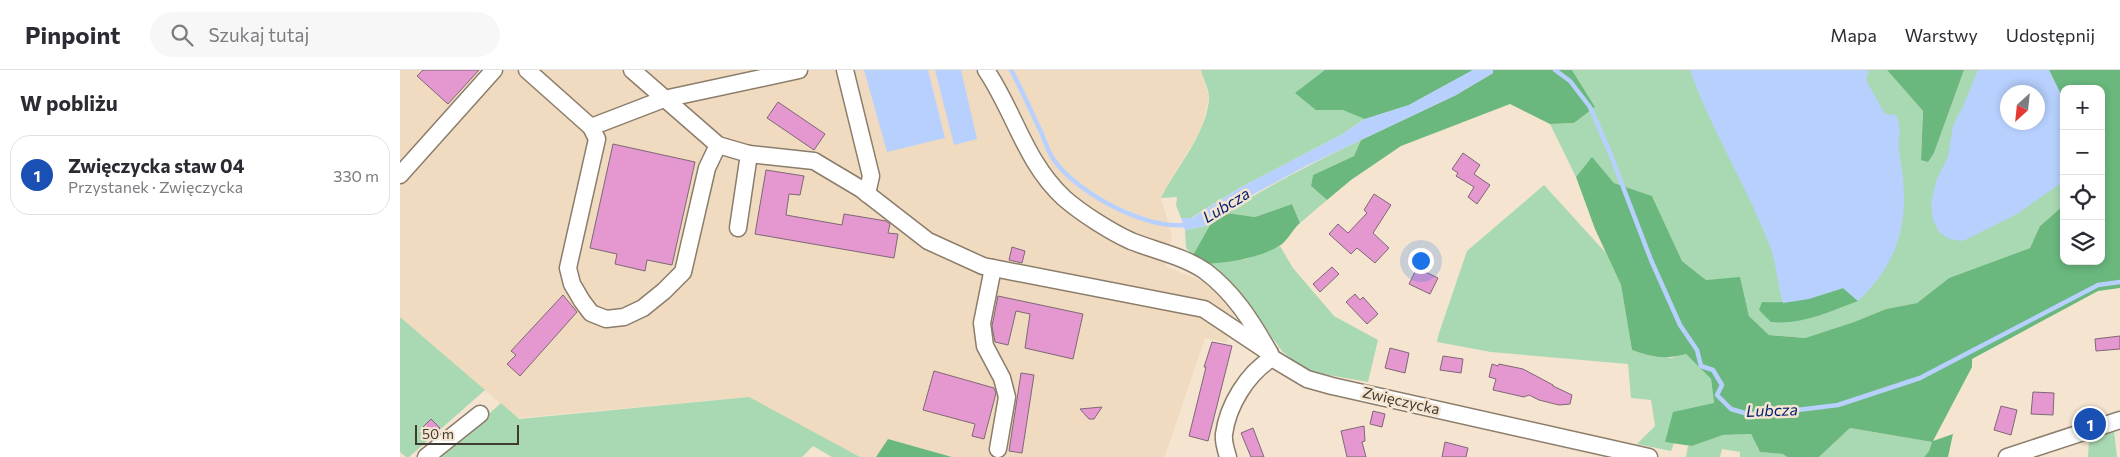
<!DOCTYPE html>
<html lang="pl">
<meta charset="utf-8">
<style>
:root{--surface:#fff;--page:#f7f7f7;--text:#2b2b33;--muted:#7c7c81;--line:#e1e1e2;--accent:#0b8043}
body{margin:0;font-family:Commissioner,sans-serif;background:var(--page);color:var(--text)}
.controls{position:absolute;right:15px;top:15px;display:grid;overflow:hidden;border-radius:10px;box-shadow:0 2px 8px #0003}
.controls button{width:45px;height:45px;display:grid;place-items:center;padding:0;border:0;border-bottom:1px solid var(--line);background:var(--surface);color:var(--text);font:25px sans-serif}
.compass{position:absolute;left:1600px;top:15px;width:45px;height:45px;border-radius:50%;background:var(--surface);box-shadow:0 2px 8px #0003;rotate:207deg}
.scale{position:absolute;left:15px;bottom:12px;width:104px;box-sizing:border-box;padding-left:5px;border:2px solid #403a31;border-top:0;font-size:14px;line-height:18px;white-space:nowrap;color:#403a31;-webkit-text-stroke:4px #f5e5d0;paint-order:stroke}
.you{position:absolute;left:1020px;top:190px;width:18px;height:18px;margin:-12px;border:4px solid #fff;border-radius:50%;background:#1a73e8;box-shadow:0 0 0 8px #1a73e833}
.badge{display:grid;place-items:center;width:32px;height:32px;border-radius:50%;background:var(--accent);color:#fff;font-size:16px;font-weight:700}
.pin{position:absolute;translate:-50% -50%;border:2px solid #fff;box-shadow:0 1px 5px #0006}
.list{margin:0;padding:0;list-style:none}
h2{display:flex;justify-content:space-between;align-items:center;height:65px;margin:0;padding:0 20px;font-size:21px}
h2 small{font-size:16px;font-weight:400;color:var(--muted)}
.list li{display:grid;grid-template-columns:32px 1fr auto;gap:15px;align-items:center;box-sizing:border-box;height:80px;margin:0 10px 10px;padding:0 10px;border:1px solid var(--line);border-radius:20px}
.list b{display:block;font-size:19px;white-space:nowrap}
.list p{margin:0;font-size:16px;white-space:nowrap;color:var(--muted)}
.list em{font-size:16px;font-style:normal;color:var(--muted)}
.icon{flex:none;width:28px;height:28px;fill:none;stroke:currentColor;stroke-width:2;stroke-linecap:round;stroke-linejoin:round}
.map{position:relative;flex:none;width:1720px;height:387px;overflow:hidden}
header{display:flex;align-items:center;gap:30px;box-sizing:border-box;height:70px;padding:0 25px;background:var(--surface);border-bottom:1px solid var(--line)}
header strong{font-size:24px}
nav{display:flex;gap:28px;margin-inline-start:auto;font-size:18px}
.search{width:350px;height:45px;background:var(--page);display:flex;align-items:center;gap:12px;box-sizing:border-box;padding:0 18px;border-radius:28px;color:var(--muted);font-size:19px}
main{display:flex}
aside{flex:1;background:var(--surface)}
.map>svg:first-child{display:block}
</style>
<header>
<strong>Pinpoint</strong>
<div class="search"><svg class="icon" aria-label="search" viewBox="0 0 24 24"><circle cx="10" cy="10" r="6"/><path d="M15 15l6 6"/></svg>Szukaj tutaj</div>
<nav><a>Mapa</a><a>Warstwy</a><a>Udostępnij</a></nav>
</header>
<main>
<aside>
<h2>W pobliżu<small></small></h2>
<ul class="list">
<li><span class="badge" style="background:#1a4fb4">1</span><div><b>Zwięczycka staw 04</b><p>Przystanek · Zwięczycka</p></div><em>330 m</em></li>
</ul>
</aside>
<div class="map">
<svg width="1720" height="387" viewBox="0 0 1720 387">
<rect width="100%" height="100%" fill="#f5e5d0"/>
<polygon fill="#f0dbc0" points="0,0 801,0 809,28 801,60 770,110 761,128 772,167 765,196 812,215 835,238 827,273 805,268 765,386 763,387 552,387 488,369 476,387 460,387 347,327 117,348 0,247"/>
<g fill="#a9d9b3" fill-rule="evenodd">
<path d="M801,0H1073L1009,35L965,49L941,65L841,117L791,148H781L776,135L777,127L761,128C777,95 805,67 809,30C810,21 803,9 801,0Z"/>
<path d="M1172,0H1487L1523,41L1521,90L1534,83L1564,0H1649L1664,31V135L1640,156L1630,178L1549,208L1517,233L1486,239L1454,252L1405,268L1369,265L1349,246L1340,208L1306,210L1282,191L1252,126L1214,113L1192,88L1176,107L1150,54L1174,53L1195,37ZM1608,22H1638V52H1608Z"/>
<path d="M961,70L954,86L913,105L911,116L927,130L900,153L892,134L855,147L827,143C870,114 915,92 961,70Z"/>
<polygon points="1144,115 1206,183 1221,215 1232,280 1271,288 1286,284 1311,309 1314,333 1265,372 1274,373 1271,381 1237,374 1255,356 1251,330 1231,328 1228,294 1091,282 1037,272 1039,263 1067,181"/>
<polygon points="810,155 793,185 786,178 785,160"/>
<polygon points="880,176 893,198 934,246 978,270 968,312 906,301 882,281 853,241 809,193 846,189"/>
<polygon points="0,247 85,320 9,387 6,387 0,382"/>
<polygon points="349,327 460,387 432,387 413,376 402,387 37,387 52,377 101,333 119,349"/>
<polygon points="1450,358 1532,372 1529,381 1524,387 1419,387"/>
<polygon points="1714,361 1717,387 1688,387 1689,370"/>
<polygon points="1351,364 1360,382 1384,384 1387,387 1340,387 1340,382 1322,379 1320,387 1286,387 1288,376 1292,376 1323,365"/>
</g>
<g fill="#6ab87e">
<polygon points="925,0 1073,0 1009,35 965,49 943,40 916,40 895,23"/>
<polygon points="1093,0 1172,0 1195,37 1174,53 1150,54 1110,34 1001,76 951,110 927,130 911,116 913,105 954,86 961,70 1056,25 1093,3"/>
<polygon points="1487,0 1564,0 1534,83 1528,92 1521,90 1523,41"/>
<path d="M1649,0H1720V218L1698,221L1572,289V297L1533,371L1553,364L1548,387H1524L1529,381L1532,372L1450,358L1419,387H1387L1383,384L1360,382L1351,364L1323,365L1292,376L1265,372L1273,342L1314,333L1311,309L1286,284C1264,290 1253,287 1232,280L1221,215L1195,159L1176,107L1192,87L1214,113L1252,126L1282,191L1306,210L1340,207L1349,246L1369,265L1405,268L1454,252L1486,239L1517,233L1549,208L1630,178L1640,156L1664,135V191H1701V19H1664V31Z"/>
<path d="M892,134L900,153C892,160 887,172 879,176C857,189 827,193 802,194L793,185L810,155L827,143L855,147Z"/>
<path d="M1443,218L1458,231C1428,242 1402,255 1371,252L1359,240L1362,232C1392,234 1415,227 1443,218Z"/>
<polygon points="488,369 552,387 476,387"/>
</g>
<g fill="#b7d0fd" fill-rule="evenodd">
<polygon points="464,0 528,0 545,68 487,82"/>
<polygon points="535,0 561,0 577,69 554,75"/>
<polygon points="1073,0 1093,0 1093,3 1056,25 906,96 854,124 810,155 785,160 781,148 792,148 841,117 941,65 965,49 1009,35"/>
<path d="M1290,0H1469L1466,10L1485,44L1496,45C1502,58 1498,65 1499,79C1500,89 1502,99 1503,109C1508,160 1494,197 1458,231L1443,218L1409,229L1383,233C1377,214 1377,193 1369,174C1346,114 1311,60 1290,0Z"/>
<path d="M1578,0H1649L1664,31V111L1617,144L1563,171L1549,169L1539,162L1533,150L1531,134L1536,111L1548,87L1553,56L1565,32ZM1608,22H1638V52H1608Z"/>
</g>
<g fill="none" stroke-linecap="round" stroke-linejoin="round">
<g stroke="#b7d0fd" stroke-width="4.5">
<path d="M611,0C622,20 631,41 641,62C645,71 648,82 654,90C678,124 745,159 787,155"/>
<polyline points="1155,0 1170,11 1190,37 1210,83 1251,190 1280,255 1297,280 1301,296 1313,300 1322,315 1317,325 1331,339 1348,344 1381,342 1438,335 1520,308 1698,215 1720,212"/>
</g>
</g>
<g fill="#e498cf" stroke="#7d6876">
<polygon points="23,0 79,0 48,34 17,6"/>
<polygon points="378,32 425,64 414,80 367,48"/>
<polygon points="213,74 295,92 272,195 247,190 245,201 215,194 217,184 190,178"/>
<polygon points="1063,83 1080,95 1074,104 1090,115 1077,134 1068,127 1074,117 1056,106 1058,103 1052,99"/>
<polygon points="366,100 404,106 400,125 389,124 386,145 442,155 444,144 486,151 490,154 488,163 498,164 494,188 355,164"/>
<polygon points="974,124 991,135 973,163 989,178 975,193 957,178 951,184 929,164 938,154 948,163 967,143 964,140"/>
<polygon points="612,177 625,181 622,193 609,190"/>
<polygon points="932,197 939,204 920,222 913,214"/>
<polygon points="1017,198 1038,208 1030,224 1009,214"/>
<polygon points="955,224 960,230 963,227 978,244 967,254 946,232"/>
<polygon points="163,225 177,242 120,306 107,294 116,285 111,281"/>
<polygon points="598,226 683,244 673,289 625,278 630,244 616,241 608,275 595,272 592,256"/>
<polygon points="1720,266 1720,279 1696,281 1695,269"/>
<polygon points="812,272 832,276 808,371 789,366 806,297 804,297"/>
<polygon points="990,278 1009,283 1005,303 985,298"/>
<polygon points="1043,286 1063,289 1061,303 1040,300"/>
<polygon points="1092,294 1098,296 1099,294 1123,299 1153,315 1153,316 1172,325 1170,334 1159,335 1139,330 1129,325 1124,327 1093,320 1096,309 1089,307"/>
<polygon points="534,301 594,318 596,323 584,369 572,366 575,354 523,340"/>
<polygon points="621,303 634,305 622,383 609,381"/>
<polygon points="1633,322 1654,323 1653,345 1631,344"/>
<polygon points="1601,336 1617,340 1611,365 1594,360"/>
<polygon points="702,337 694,349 689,349 680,339"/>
<polygon points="973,341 985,344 982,357 970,354"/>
<polygon points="31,349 40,358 33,366 23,357"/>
<polygon points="964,356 965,371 962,372 966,387 947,387 941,361"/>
<polygon points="853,358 864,387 851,387 841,363"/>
<polygon points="1045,372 1068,378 1066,387 1042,387"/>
</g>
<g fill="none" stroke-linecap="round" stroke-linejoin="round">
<g stroke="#8b7d6a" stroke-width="19">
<g id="minor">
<polyline points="127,0 191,57 264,29 399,0"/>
<polyline points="232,0 318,75 349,84 414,91 461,119 528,171 583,196 804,239 870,283"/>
<polyline points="445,0 471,106 467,124"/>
<path d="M586,0C615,43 625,92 664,128C681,143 711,162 731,171C756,181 783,186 805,201C833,222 851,250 868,280"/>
<polyline points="191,57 197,69 168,198 172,214 182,231 191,243 206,249 224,247 243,238 264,221 283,202 307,98 318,75"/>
<polyline points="0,105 94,0"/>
<polyline points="338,158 349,84"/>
<polyline points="593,198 582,253 585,276 602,308 607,327 598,379"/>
<polyline points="26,387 80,344"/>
<path d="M828,387C826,380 823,372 824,364C828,335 847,304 872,288L907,309L932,316L1249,387"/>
<polyline points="1607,387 1720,350"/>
</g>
</g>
<use href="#minor" stroke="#fff" stroke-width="16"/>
</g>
<g text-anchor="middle" stroke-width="5" stroke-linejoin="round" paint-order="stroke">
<g font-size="15" fill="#403a31" stroke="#f5e5d0">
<text transform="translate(1001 331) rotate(13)" y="5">Zwięczycka</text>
</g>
<g font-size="16" font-style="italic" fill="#001e71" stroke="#f5e5d0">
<text transform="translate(826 135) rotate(-31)" y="6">Lubcza</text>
<text transform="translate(1372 340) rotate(-2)" y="6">Lubcza</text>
</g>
</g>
</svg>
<div class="controls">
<button>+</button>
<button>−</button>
<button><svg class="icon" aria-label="locate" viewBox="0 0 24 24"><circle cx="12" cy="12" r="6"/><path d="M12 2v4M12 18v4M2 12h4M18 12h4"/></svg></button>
<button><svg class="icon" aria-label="layers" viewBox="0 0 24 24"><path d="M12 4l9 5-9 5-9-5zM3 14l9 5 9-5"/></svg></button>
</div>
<svg class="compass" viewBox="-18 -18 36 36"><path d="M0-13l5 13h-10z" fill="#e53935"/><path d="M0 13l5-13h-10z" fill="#7c7c81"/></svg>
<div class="scale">50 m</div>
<div class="you"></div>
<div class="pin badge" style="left:1690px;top:354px;background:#1a4fb4">1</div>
</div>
</main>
